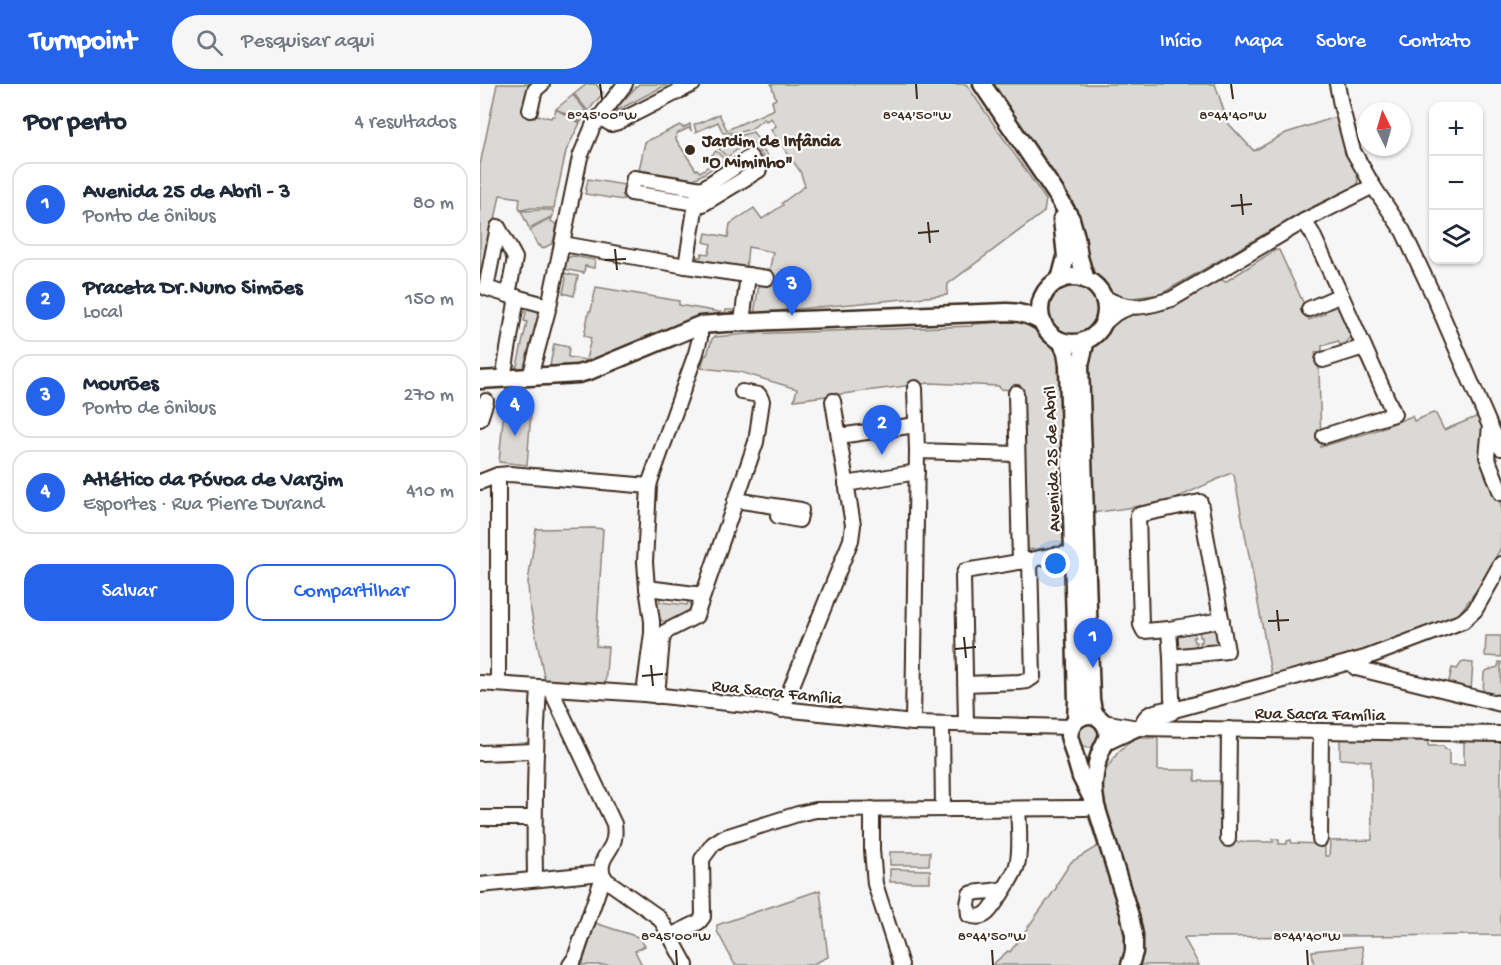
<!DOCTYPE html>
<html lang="pt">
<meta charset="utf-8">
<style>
:root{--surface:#fff;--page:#f6f6f7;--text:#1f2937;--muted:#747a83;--line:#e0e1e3;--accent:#2563eb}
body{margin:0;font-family:"Gochi Hand",sans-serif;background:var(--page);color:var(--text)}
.controls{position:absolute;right:18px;top:18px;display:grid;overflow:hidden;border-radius:12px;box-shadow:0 2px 4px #0004}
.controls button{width:54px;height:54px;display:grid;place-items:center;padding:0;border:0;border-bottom:2px solid var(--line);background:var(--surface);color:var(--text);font:30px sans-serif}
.compass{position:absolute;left:877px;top:18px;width:54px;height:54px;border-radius:50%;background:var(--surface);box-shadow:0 2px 4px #0004;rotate:355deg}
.you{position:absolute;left:576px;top:480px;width:21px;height:21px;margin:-15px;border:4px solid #fff;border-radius:50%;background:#1a73e8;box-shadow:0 0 0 9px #1a73e833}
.badge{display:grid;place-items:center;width:39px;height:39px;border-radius:50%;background:var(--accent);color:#fff;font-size:20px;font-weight:700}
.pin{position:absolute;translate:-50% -50px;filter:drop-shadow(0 2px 3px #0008)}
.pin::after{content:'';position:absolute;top:32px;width:21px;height:18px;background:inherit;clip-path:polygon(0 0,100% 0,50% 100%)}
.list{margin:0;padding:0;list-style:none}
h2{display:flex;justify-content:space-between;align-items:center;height:78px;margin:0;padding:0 24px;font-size:26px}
h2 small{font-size:20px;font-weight:400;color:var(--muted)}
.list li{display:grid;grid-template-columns:39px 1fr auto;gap:18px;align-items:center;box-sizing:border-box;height:84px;margin:0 12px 12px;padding:0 12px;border:2px solid var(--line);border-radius:18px}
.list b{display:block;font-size:22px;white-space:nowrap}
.list p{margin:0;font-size:20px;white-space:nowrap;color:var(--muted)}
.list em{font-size:20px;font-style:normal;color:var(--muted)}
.actions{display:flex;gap:12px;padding:18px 24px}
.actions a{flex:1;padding:14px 0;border:2px solid var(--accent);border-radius:18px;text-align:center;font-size:21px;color:var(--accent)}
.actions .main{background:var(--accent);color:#fff}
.icon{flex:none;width:33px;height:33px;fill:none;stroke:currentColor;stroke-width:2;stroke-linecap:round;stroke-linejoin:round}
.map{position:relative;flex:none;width:1021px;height:881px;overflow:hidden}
header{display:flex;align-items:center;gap:36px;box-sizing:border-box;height:84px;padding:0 30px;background:var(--accent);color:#fff}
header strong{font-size:28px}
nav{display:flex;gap:33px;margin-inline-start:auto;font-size:21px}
.search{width:420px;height:54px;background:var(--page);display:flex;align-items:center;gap:15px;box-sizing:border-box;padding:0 21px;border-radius:33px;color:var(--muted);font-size:22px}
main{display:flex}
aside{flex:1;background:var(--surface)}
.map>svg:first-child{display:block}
</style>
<header>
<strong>Turnpoint</strong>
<div class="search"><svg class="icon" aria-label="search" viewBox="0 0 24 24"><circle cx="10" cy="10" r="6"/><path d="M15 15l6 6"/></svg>Pesquisar aqui</div>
<nav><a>Início</a><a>Mapa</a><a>Sobre</a><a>Contato</a></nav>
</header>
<main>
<aside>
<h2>Por perto<small>4 resultados</small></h2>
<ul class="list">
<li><span class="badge">1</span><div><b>Avenida 25 de Abril - 3</b><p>Ponto de ônibus</p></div><em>80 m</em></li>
<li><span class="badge">2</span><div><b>Praceta Dr.Nuno Simões</b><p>Local</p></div><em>150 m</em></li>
<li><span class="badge">3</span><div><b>Mourões</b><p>Ponto de ônibus</p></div><em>270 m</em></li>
<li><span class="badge">4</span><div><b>Atlético da Póvoa de Varzim</b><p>Esportes · Rua Pierre Durand</p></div><em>410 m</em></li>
</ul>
<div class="actions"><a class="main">Salvar</a><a>Compartilhar</a></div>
</aside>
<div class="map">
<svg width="1021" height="881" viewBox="0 0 1021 881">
<rect width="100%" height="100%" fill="#f7f6f6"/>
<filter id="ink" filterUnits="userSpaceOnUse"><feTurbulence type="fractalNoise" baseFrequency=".0167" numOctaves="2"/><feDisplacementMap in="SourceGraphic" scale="12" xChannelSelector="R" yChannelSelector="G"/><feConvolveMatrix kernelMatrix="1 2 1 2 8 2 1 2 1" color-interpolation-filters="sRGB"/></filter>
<g filter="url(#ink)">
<g fill="#dbd9d6" stroke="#8b827a" stroke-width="1.5">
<polygon points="17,0 57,0 45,29 71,34 72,32 74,32 76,25 100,39 86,67 74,124 51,124 40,126 39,124 40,114 20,111 0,211 0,81"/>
<polygon points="107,0 116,0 123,9 108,27 94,10"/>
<polygon points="159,0 188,0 136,27 137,32 130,36 128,33"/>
<polygon points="291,0 486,0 566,116 564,128 468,200 467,211 274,229 279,201 292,200 295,193 289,189 293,168 268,163 266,184 222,178 218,176 217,173 221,173 222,169 229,170 231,160 224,158 226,149 248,153 250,140 274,124 282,135 303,121 302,119 325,102 320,87 291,46 296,42 291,34 286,37 284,35 271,45 260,48 243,49 238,38 216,48 214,40 220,39 239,30 247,46 294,25 292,17 296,15"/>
<polygon points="513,0 735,0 748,39 774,67 806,49 859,32 869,70 877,87 878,101 828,125 681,210 645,215 633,212 624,196 610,188 605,167 606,153 601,136 592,116"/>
<polygon points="93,11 107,28 101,38 76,25"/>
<polygon points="210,40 211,46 209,44 196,50 197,53 195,54 216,86 217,85 220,88 233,79 230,73 236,67 245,75 225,89 214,95 159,86 165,58 200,41 203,44"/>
<polygon points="273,48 279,57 278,59 291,77 287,79 271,56 247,73 239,65 247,57 245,53 249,51 262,51"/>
<polygon points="108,95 145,101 143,116 105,110"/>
<polygon points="63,126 73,126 73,132 49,144 41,127"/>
<polygon points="72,134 71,137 77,141 73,159 62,165 60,161 58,162 50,146"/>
<polygon points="795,166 799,166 827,227 829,236 845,229 844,225 853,221 858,222 870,248 870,254 866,259 860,261 858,257 842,262 842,267 835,269 839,285 841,360 840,363 894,347 932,332 934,337 953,329 956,330 964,346 1001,331 1004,338 1002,375 1021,421 1021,463 1005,495 979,530 907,560 836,583 792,594 754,391 751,389 688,418 613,429 609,272 611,266 622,255 633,239 639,234 648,231 666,230 688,225 738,196 743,196 745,198"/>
<polygon points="92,172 115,176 114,184 105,182 104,189 83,185 85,175"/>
<polygon points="83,189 98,192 94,212 83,209 86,195"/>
<circle cx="595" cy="228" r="26"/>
<polygon points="116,203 199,217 199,221 245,229 246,226 254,226 254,228 252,229 213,234 104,279 94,281 70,282 74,260 89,263 88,273 106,276 111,254 104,252 109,227 111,227"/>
<polygon points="43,221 60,225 47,282 44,282 43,286 29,288 30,281 37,282 47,238 44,237 46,228 41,227"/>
<path d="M542,237C554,240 559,248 566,256C571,262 576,265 578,273L584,458L580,463L545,466L543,307L520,305L519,302L449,299L314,316L317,305L260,288L221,284L225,271H227L232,255L234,253L267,250L492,242V240Z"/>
<polygon points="24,325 51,327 47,381 19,378"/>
<polygon points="114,444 123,445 116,562 128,563 125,602 65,598 49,517 48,498 56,445"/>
<path d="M180,510V518L207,521L209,514L212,515L215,519L210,530C182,540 180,546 174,514L175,511Z"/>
<polygon points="733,546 738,548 740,557 734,563 721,564 720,558 722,558 722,553 720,553 719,547"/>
<path d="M714,547L715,553H713L714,558H716V564C705,565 697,569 696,555C701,548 707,548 714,547Z"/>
<polygon points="1006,552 1021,552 1021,573 1005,572"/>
<polygon points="982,578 993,579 991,606 968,601 972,584 977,585"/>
<polygon points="1019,578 1021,578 1021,613 1003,609 1004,589 1008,586 1018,583"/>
<path d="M608,640L616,642L621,647L615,664C596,667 591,647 608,640Z"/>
<polygon points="860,652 948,655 948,662 963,662 965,665 969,666 969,681 984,681 984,656 1021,656 1021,851 706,853 704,854 719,881 660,881 663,858 660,839 622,713 622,703 623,690 638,668 650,658 659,654 678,654 678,686 715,686 715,697 743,697 742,761 753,761 754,758 793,758 793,755 799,755 799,760 807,760 807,757 811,756 812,759 843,760 845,762 845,772 849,772 850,757 892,756 891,677 860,675"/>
<path d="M609,735H614C628,778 654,836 643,881H512L528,867L530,868L577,803L576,801L591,778L618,762Z"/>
<polygon points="410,768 450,768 449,781 410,781"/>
<polygon points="410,785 450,786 450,798 410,798"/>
<polygon points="340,806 348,873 331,881 255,881 237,847 237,841"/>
<polygon points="115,839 158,853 165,862 155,867 162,881 100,881 103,878"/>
<polygon points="882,862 884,881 834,881 832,867"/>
</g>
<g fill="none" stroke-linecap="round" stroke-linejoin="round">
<g stroke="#3b2a1e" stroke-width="18">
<g id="minor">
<polyline points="857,0 861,21 873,67 893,102 923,147 955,215 1010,342 1007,373 1021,409"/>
<polyline points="50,26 55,6 62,0"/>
<polyline points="119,33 131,40 138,38 213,0"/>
<polygon points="270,73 279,86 223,120 151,109 154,94 222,105"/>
<polyline points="824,137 832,149 861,211 914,330 844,352"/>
<polyline points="83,160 206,182 287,194"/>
<polyline points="206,182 217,113"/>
<polyline points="28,211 6,204 18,143 35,174 28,211 69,222"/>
<path d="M624,213C649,228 666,223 692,215L824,137L893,102"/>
<polyline points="829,225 861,211"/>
<polyline points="262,238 268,191"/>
<polyline points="624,239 636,229 650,223"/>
<polyline points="843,276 884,263"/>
<polyline points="25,283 37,213"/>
<polyline points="50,293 69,222 100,73 113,42 145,0"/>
<polyline points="536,309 540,478"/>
<polyline points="0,335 6,317"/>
<polyline points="1010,342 1021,364"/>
<polyline points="359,352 436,341"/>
<polyline points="437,367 537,370"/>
<polyline points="0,398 18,391 30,390 169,402"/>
<polyline points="366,400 437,388"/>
<polyline points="255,416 321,426 319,436 298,432 300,423"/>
<polyline points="550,476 574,471 594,470"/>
<polyline points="167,504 223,511"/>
<polyline points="689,545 691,573"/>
<polyline points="870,578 876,584 1021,620"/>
<polyline points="0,599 164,610 433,639 591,643"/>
<polyline points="18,600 18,391"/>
<polyline points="485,600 539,598 547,597 553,593 550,476 485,487 483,492 486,640"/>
<path d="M70,604L134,740C135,747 135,755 132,761C127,771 120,776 122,789"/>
<polyline points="164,610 172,549 172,537 167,504 165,478 169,402 171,395 216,269 220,254 220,241"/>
<polyline points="177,612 182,556 185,548 216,532 276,358 282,317 279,311 262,308"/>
<polyline points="302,626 371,456 373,441 353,317"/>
<polyline points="694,626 692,615 691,573 747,567 720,418 658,431 661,541 664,547 689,545 742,536"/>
<polyline points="623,638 658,644 1021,650"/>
<polyline points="433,639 437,367 435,304"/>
<polyline points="462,640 463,725"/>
<path d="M661,644C665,628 672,629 686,625"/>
<polyline points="676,644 676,637 677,634 691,629 694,626 885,574 983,537 995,526 1021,480"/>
<polyline points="626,659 658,644"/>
<polyline points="0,669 55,667"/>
<polyline points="392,725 392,766 395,800 421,881"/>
<polyline points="0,734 54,734"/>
<polyline points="748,755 749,645"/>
<polyline points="840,755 841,647"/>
<path d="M55,795C54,731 55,667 59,603"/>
<polyline points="0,801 122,789 126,796 177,832 183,839 206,881"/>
<path d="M525,804C513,809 501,806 490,810L488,820L489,831C495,833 502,834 507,829C513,824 535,790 537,781C541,767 539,740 538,725"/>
<polyline points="190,852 219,838 223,833 222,775 233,760 242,754 318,730 336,726 606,724"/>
<polyline points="90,881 95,874 123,793"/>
</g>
</g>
<g stroke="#3b2a1e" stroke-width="21">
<g id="major">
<polyline points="502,0 575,108 591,135 596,153 599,173 606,196"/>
<circle cx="593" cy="226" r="33"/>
<polyline points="580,196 586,173 582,135"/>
<polyline points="606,256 600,281 611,615 613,627 617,633"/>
<polyline points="581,257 586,268 588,281 597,617 596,636"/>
<path d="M0,296L98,290L109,287L220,241L246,239L527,228C541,228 551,231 563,239"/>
<path d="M616,722C615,715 613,706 614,699C615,689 617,676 621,667C625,658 631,651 625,641C614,622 590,633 589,652L601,693L616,722L650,832L654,851V868L650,881"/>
</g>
</g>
<use href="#minor" stroke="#fff" stroke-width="14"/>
<use href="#major" stroke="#fff" stroke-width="16"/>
</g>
</g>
<path fill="none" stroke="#3b2a1e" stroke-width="2" d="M120,0L122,15M436,0L437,15M751,0L753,15M761,110L763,131M751,122L772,120M448,138L450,159M438,149L459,147M135,165L137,186M125,176L146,175M797,526L799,547M788,537L809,536M484,553L486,574M475,565L496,563M171,581L173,602M162,592L183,590M196,866L197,881M512,866L513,881M827,866L828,881"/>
<circle fill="#3b2a1e" stroke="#fff" stroke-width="2" cx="210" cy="66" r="6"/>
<g text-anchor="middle" stroke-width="4.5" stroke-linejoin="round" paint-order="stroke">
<g font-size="18" font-weight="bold" fill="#3b2a1e" stroke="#fff" text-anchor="start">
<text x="222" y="62">Jardim de Infância<tspan x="222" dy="21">"O Miminho"</tspan></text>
</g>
<g font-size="18" fill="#3b2a1e" stroke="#fff">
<text transform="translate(571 375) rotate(-92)" y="6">Avenida 25 de Abril</text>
<text transform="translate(297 607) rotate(6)" y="6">Rua Sacra Família</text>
<text transform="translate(840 629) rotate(1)" y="6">Rua Sacra Família</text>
</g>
</g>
<g font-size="15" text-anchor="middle" fill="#3b2a1e" stroke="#fff" stroke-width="4.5" stroke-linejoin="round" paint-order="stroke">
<text x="122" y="35">8°45'00"W</text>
<text x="437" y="35">8°44'50"W</text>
<text x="753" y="35">8°44'40"W</text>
<text x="196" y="856">8°45'00"W</text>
<text x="512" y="856">8°44'50"W</text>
<text x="827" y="856">8°44'40"W</text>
</g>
</svg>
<div class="controls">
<button>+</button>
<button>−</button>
<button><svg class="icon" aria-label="layers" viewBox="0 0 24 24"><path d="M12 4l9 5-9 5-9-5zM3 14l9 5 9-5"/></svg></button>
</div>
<svg class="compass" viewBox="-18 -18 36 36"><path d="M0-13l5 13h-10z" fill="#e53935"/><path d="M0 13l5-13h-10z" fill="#747a83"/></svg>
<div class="you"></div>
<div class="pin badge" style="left:613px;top:584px">1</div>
<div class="pin badge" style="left:402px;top:371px">2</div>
<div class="pin badge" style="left:312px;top:232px">3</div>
<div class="pin badge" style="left:35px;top:352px">4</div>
</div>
</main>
